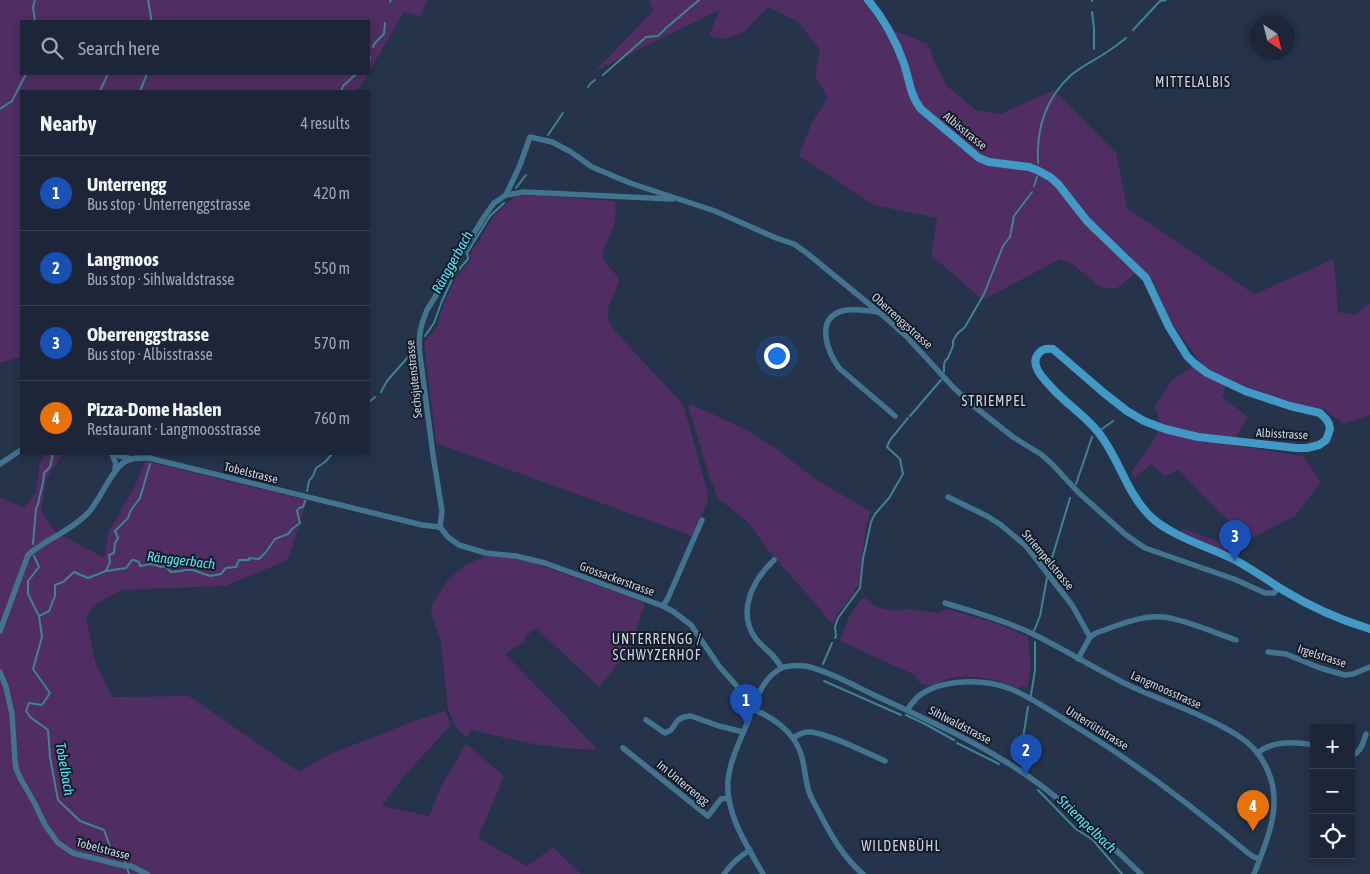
<!DOCTYPE html>
<meta charset="utf-8">
<style>
:root{--surface:#1c2638;--page:#252e40;--text:#f1f3f6;--muted:#a0a5ae;--line:#3a4353;--accent:#8bbbb9}
body{margin:0;font-family:"Asap Condensed",sans-serif;background:var(--page);color:var(--text)}
.controls{position:absolute;right:15px;bottom:15px;display:grid;overflow:hidden;border-radius:0px;box-shadow:0 2px 8px #0003}
.controls button{width:45px;height:45px;display:grid;place-items:center;padding:0;border:0;border-bottom:1px solid var(--line);background:var(--surface);color:var(--text);font:25px sans-serif}
.compass{position:absolute;left:1250px;top:15px;width:45px;height:45px;border-radius:50%;background:var(--surface);box-shadow:0 2px 8px #0003;rotate:145deg}
.you{position:absolute;left:776px;top:355px;width:18px;height:18px;margin:-12px;border:4px solid #fff;border-radius:50%;background:#1a73e8;box-shadow:0 0 0 8px #1a73e833}
.badge{display:grid;place-items:center;width:32px;height:32px;border-radius:50%;background:var(--accent);color:#fff;font-size:16px;font-weight:700}
.pin{position:absolute;translate:-50% -41px;filter:drop-shadow(0 1px 2px #0008)}
.pin::after{content:'';position:absolute;top:26px;width:18px;height:15px;background:inherit;clip-path:polygon(0 0,100% 0,50% 100%)}
.list{margin:0;padding:0;list-style:none}
h2{display:flex;justify-content:space-between;align-items:center;height:65px;margin:0;padding:0 20px;font-size:21px}
h2 small{font-size:16px;font-weight:400;color:var(--muted)}
.list li{display:grid;grid-template-columns:32px 1fr auto;gap:15px;align-items:center;box-sizing:border-box;height:75px;padding:0 20px;border-top:1px solid var(--line)}
.list b{display:block;font-size:19px;white-space:nowrap}
.list p{margin:0;font-size:16px;white-space:nowrap;color:var(--muted)}
.list em{font-size:16px;font-style:normal;color:var(--muted)}
.icon{flex:none;width:28px;height:28px;fill:none;stroke:currentColor;stroke-width:2;stroke-linecap:round;stroke-linejoin:round}
.map{position:relative;flex:none;width:1370px;height:874px;overflow:hidden}
.search{position:absolute;background:var(--surface);box-shadow:0 2px 8px #0003;left:20px;top:20px;width:350px;height:55px;display:flex;align-items:center;gap:12px;box-sizing:border-box;padding:0 18px;border-radius:0px;color:var(--muted);font-size:19px}
.panel{position:absolute;background:var(--surface);box-shadow:0 2px 8px #0003;left:20px;top:90px;width:350px;height:365px;border-radius:0px}
.map>svg:first-child{display:block}
</style>
<div class="map">
<svg width="1370" height="874" viewBox="0 0 1370 874">
<rect width="100%" height="100%" fill="#25334b"/>
<g fill="#502d62">
<polygon points="0,0 428,0 420,16 404,12 369,72 369,21 21,21 21,74 368,74 357,91 21,91 21,357 0,363"/>
<path d="M649,0H863L883,29C899,30 913,39 928,44L933,59L947,86L976,110L1000,114L1054,90L1116,153L1127,208L1254,294L1334,259L1338,312L1355,315L1370,303V415L1344,424L1323,409L1292,403L1228,380L1222,397L1248,417L1231,445L1303,456L1321,482L1295,516L1225,551L1180,531L1184,529L1220,542L1235,526L1220,513L1179,470L1165,476L1151,464L1135,478L1131,472C1143,455 1170,428 1154,407L1172,380L1200,362L1170,321L1153,281L1142,268L1116,289L1100,287L1074,265L1060,259L983,300L931,255L937,218L874,205L799,156L811,124L828,98L815,76L820,50L798,22L768,7L744,32L724,39L709,36L719,10L595,71L653,11Z"/>
<path d="M517,196H543L615,201C617,214 615,224 610,236C608,242 603,249 603,255C604,268 617,270 619,282C613,300 601,310 613,329L680,401L684,407L708,494V500L692,536L436,443L424,343L437,326L444,303L456,277L470,261V254L494,216L507,203Z"/>
<polygon points="690,404 747,430 775,448 818,481 870,511 865,532 860,579 858,587 857,587 854,590 855,592 836,617 833,625 814,602 767,549 747,521 717,498 713,483 711,482 688,405"/>
<polygon points="46,454 63,454 46,479 41,512 56,532 104,558 109,531 134,488 145,461 307,500 288,560 225,586 121,590 98,603 86,616 95,661 112,697 189,696 299,772 330,754 409,723 439,713 445,710 451,725 405,775 382,806 429,816 441,787 466,744 504,776 478,838 527,866 553,847 581,874 0,874 0,497 24,508 36,492 40,462"/>
<path d="M486,556C516,554 549,568 576,578C599,586 622,594 645,603L634,636L621,660L599,687L536,628L524,638L526,641L505,654L563,713L597,749C554,751 514,740 472,730L466,738L454,724L448,709L441,643L431,612L432,604L448,580L458,571L467,564Z"/>
<path d="M865,598L877,607L890,610L896,611L907,609L939,613L942,612L944,610L948,609L1001,625L1028,637L1031,668L1027,688L1022,686L1019,689C1006,681 976,675 960,677C950,677 939,682 929,686C922,685 917,682 915,675L840,641L849,617L862,599Z"/>
</g>
<g fill="none" stroke-linecap="round" stroke-linejoin="round">
<g stroke="#3f8490" stroke-width="2">
<polyline points="35,0 33,7 35,21"/>
<polyline points="148,0 151,17 151,21"/>
<polyline points="1092,1 1092,0"/>
<polyline points="390,2 391,0"/>
<polyline points="1092,12 1094,28 1094,49"/>
<polyline points="1133,30 1160,1 1166,0"/>
<polyline points="21,42 21,46"/>
<polyline points="373,47 375,43 384,34 385,23"/>
<polyline points="369,61 370,57"/>
<polyline points="603,75 646,37 658,36 666,28 699,0"/>
<polyline points="588,87 591,83 595,80"/>
<polyline points="100,91 108,74"/>
<polyline points="140,91 147,74"/>
<polyline points="341,91 343,86 356,74"/>
<polyline points="0,109 12,101 26,74"/>
<polyline points="548,135 563,113"/>
<path d="M1038,163C1036,128 1045,99 1071,75C1082,66 1095,60 1107,52C1113,48 1120,43 1126,38"/>
<polyline points="1034,186 1037,177"/>
<polyline points="516,188 526,175"/>
<polyline points="425,336 434,323 442,301 454,275 468,259 467,253 490,216 504,203"/>
<polyline points="944,372 944,365 945,361 948,358 953,346 953,341 957,334 965,327 984,294 1003,246 1010,237 1014,216 1032,192"/>
<polyline points="381,392 387,381 416,348"/>
<polyline points="369,402 375,397"/>
<polyline points="910,416 941,380"/>
<polyline points="1102,429 1113,421"/>
<polyline points="1076,484 1092,437"/>
<polyline points="307,491 309,481 313,476 316,468 325,462 332,454"/>
<path d="M33,544L36,508C40,503 38,501 40,495C42,486 44,484 44,473L50,467L53,454"/>
<polyline points="34,556 39,567 28,581 28,594 39,616"/>
<polyline points="1049,568 1070,498"/>
<polyline points="106,571 110,562 109,555 114,553 115,543 118,538 115,531 128,518 131,510 140,498 150,464"/>
<polyline points="1034,631 1040,616 1047,578"/>
<polyline points="835,638 836,636 835,627 838,618 860,588 863,559 871,522 875,514 889,498 903,474 900,459 887,447 890,440 908,418"/>
<polyline points="823,664 832,643"/>
<polyline points="824,681 901,715"/>
<polyline points="1031,695 1035,670 1035,642"/>
<polyline points="906,715 925,724 954,740"/>
<polyline points="957,743 999,764"/>
<polyline points="1019,763 1028,707"/>
<polyline points="1038,790 1076,829 1093,840 1122,874"/>
<polyline points="129,874 124,858 112,852 104,830 80,821 58,800 50,757 48,730 30,717 26,711 29,703 42,705 50,693 33,669 42,637 39,616 49,611 55,596 55,585 63,582 74,572 88,578 106,571 126,568 132,560 134,560 139,562 140,566 151,564 162,567 165,566 171,572 181,571 185,570 193,570 210,576 221,574 226,568 236,567 239,560 249,560 249,558 259,559 266,552 275,539 288,534 293,528 300,523 297,511 299,508 303,507 305,501"/>
</g>
<g stroke="#427490" stroke-width="5.5">
<polyline points="506,195 524,192 672,199"/>
<path d="M878,312C867,311 853,308 842,311C815,319 827,351 839,368L895,416"/>
<polyline points="112,454 116,464 115,470"/>
<polyline points="113,454 131,459"/>
<polyline points="0,464 21,450"/>
<polyline points="948,497 987,516 1001,525 1026,546 1072,605 1090,637"/>
<path d="M440,527L442,511L433,455L420,355C418,337 420,327 427,310L484,217L494,203L506,195L520,165L530,137L552,142L571,152L592,167L630,183L715,211L776,238L794,244L808,254L886,318L907,337L953,387L970,403L1013,437L1042,455L1052,464L1079,493L1126,535L1145,548L1234,579L1265,593H1274L1279,587"/>
<polyline points="440,527 448,537 459,545 486,553 516,556 545,563 663,606 674,612 691,625 719,666 742,692 755,702"/>
<path d="M774,560C753,580 736,612 756,639C764,649 777,656 781,668"/>
<path d="M945,603C974,612 1003,620 1031,633C1062,648 1092,667 1124,683C1161,701 1202,713 1237,735C1250,743 1261,755 1267,769C1284,803 1267,841 1254,874"/>
<polyline points="663,606 668,598 702,520"/>
<path d="M0,631L28,555C47,538 70,532 88,513C101,499 109,474 123,463C131,457 140,458 149,458L422,525L440,527"/>
<polyline points="1268,652 1286,654 1320,668 1345,675 1353,674 1370,667"/>
<path d="M1078,659L1090,637L1096,633C1116,626 1140,615 1163,617C1184,619 1215,633 1236,640"/>
<polyline points="0,672 6,687 12,714 15,760 16,769 22,781 35,804 45,825 58,843 73,853 125,866 131,866 147,874"/>
<path d="M752,709C773,717 794,732 801,754C805,766 805,780 809,792C812,800 817,808 821,816C832,837 844,858 863,874"/>
<path d="M907,710C911,705 914,700 919,696C942,678 985,679 1011,689C1032,698 1051,711 1070,723C1133,761 1191,805 1248,853L1254,857L1260,859"/>
<polyline points="646,720 665,733 671,730 678,720 684,717 691,716 719,726 743,732"/>
<path d="M793,738C797,736 802,732 807,732C822,730 869,754 885,761"/>
<polyline points="623,748 708,816 721,799 729,798"/>
<path d="M1257,753C1274,740 1294,742 1314,745"/>
<path d="M1351,756C1361,752 1363,743 1366,734"/>
<path d="M724,874C731,864 740,856 750,850"/>
<path d="M763,874C747,846 725,813 728,780C730,761 739,743 746,726C754,706 761,676 784,667C791,665 798,665 806,666C830,672 853,685 876,696C932,722 989,747 1039,784C1075,811 1108,842 1141,874"/>
</g>
<path stroke="#4299c5" stroke-width="8" d="M868,0C883,18 895,39 903,61C909,77 910,96 921,109L979,158L989,162L1029,167L1037,170L1050,177L1058,184L1087,221L1146,278L1169,327L1187,356L1194,363L1207,373L1245,391L1290,406L1320,413L1326,419L1329,424L1330,429L1328,435L1326,440L1319,445L1307,448H1296L1198,437L1165,429L1144,421L1127,411L1104,393L1053,349C1047,348 1042,349 1039,353C1028,365 1045,380 1052,388C1067,405 1089,418 1101,436C1120,461 1127,494 1151,517C1171,536 1209,547 1235,560C1252,569 1267,580 1283,590C1311,607 1340,620 1370,629"/>
</g>
<g text-anchor="middle" stroke-width="4" stroke-linejoin="round" paint-order="stroke">
<g font-size="12" fill="#ccd5e5" stroke="#141b26">
<text transform="translate(965 131) rotate(39)" y="4">Albisstrasse</text>
<text transform="translate(902 321) rotate(42)" y="4">Oberrenggstrasse</text>
<text transform="translate(414 379) rotate(-96)" y="4">Sechsjutenstrasse</text>
<text transform="translate(1282 434) rotate(3)" y="4">Albisstrasse</text>
<text transform="translate(251 473) rotate(14)" y="4">Tobelstrasse</text>
<text transform="translate(1048 560) rotate(50)" y="4">Striempelstrasse</text>
<text transform="translate(617 579) rotate(20)" y="4">Grossackerstrasse</text>
<text transform="translate(1322 656) rotate(18)" y="4">Irgelstrasse</text>
<text transform="translate(1166 690) rotate(24)" y="4">Langmoosstrasse</text>
<text transform="translate(960 725) rotate(27)" y="4">Sihlwaldstrasse</text>
<text transform="translate(1097 728) rotate(32)" y="4">Unterrütistrasse</text>
<text transform="translate(683 783) rotate(39)" y="4">Im Unterrengg</text>
<text transform="translate(103 849) rotate(15)" y="4">Tobelstrasse</text>
</g>
<g font-size="14" letter-spacing="1" fill="#ccd5e5" stroke="#141b26">
<text x="1193" y="87">MITTELALBIS</text>
<text x="994" y="406">STRIEMPEL</text>
<text x="657" y="644">UNTERRENGG /<tspan x="657" dy="16">SCHWYZERHOF</tspan></text>
<text x="901" y="851">WILDENBÜHL</text>
</g>
<g font-size="14" font-style="italic" fill="#55e9fd" stroke="#141b26">
<text transform="translate(452 262) rotate(-61)" y="5">Ränggerbach</text>
<text transform="translate(181 560) rotate(7)" y="5">Ränggerbach</text>
<text transform="translate(65 769) rotate(80)" y="5">Tobelbach</text>
<text transform="translate(1087 824) rotate(44)" y="5">Striempelbach</text>
</g>
</g>
</svg>
<div class="controls">
<button>+</button>
<button>−</button>
<button><svg class="icon" aria-label="locate" viewBox="0 0 24 24"><circle cx="12" cy="12" r="6"/><path d="M12 2v4M12 18v4M2 12h4M18 12h4"/></svg></button>
</div>
<svg class="compass" viewBox="-18 -18 36 36"><path d="M0-13l5 13h-10z" fill="#e53935"/><path d="M0 13l5-13h-10z" fill="#a0a5ae"/></svg>
<div class="you"></div>
<div class="pin badge" style="left:746px;top:725px;background:#1a4fb4">1</div>
<div class="pin badge" style="left:1026px;top:775px;background:#1a4fb4">2</div>
<div class="pin badge" style="left:1235px;top:561px;background:#1a4fb4">3</div>
<div class="pin badge" style="left:1253px;top:831px;background:#e8710a">4</div>
<div class="search"><svg class="icon" aria-label="search" viewBox="0 0 24 24"><circle cx="10" cy="10" r="6"/><path d="M15 15l6 6"/></svg>Search here</div>
<section class="panel">
<h2>Nearby<small>4 results</small></h2>
<ul class="list">
<li><span class="badge" style="background:#1a4fb4">1</span><div><b>Unterrengg</b><p>Bus stop · Unterrenggstrasse</p></div><em>420 m</em></li>
<li><span class="badge" style="background:#1a4fb4">2</span><div><b>Langmoos</b><p>Bus stop · Sihlwaldstrasse</p></div><em>550 m</em></li>
<li><span class="badge" style="background:#1a4fb4">3</span><div><b>Oberrenggstrasse</b><p>Bus stop · Albisstrasse</p></div><em>570 m</em></li>
<li><span class="badge" style="background:#e8710a">4</span><div><b>Pizza-Dome Haslen</b><p>Restaurant · Langmoosstrasse</p></div><em>760 m</em></li>
</ul>
</section>
</div>
